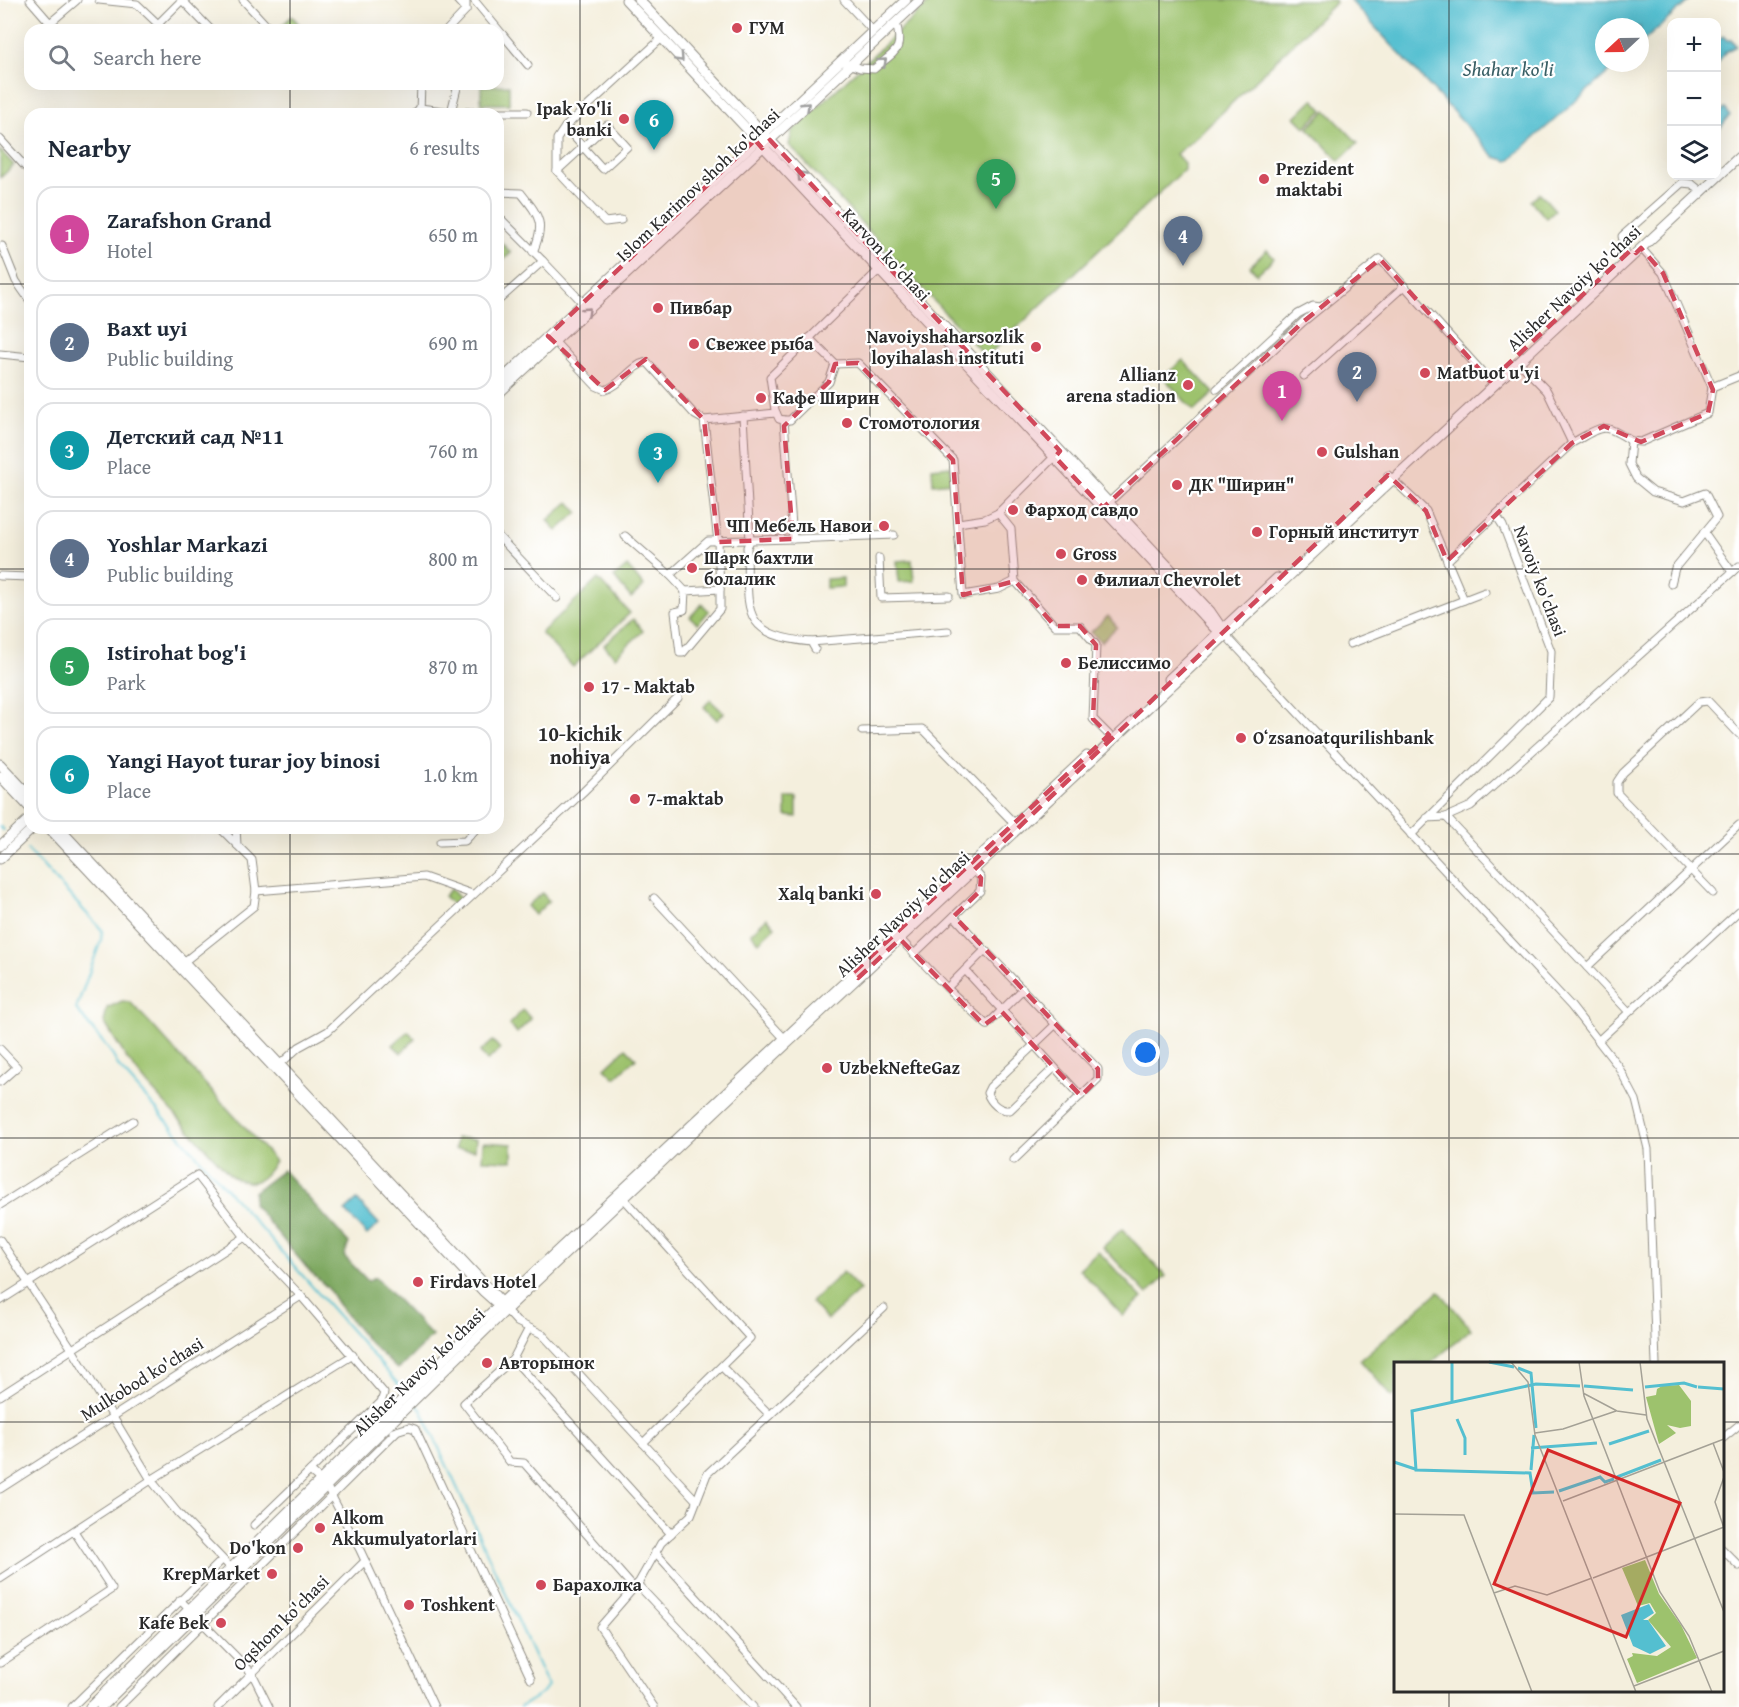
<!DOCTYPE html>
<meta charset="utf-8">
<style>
:root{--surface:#fff;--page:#f6f6f7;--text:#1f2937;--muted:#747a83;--line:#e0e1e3;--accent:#b45309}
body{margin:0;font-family:"Gentium Book Plus",serif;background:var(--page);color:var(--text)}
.controls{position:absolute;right:18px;top:18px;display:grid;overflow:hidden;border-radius:12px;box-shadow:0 6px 24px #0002}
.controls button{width:54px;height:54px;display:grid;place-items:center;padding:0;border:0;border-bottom:2px solid var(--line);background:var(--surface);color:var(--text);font:30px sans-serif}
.compass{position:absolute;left:1595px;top:18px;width:54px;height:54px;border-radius:50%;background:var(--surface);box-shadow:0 6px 24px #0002;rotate:248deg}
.you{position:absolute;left:1146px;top:1053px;width:21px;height:21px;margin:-15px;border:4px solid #fff;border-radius:50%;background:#1a73e8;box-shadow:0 0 0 9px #1a73e833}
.badge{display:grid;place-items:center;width:39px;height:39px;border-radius:50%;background:var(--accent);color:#fff;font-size:20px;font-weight:700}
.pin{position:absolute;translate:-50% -50px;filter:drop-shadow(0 2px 3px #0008)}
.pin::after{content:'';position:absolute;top:32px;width:21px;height:18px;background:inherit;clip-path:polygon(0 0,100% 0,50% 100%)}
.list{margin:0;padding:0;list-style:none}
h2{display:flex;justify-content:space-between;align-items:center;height:78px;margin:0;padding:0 24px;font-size:26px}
h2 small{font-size:20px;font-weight:400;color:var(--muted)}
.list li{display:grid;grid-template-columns:39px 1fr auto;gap:18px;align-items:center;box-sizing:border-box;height:96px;margin:0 12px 12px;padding:0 12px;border:2px solid var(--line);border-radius:18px}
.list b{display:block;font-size:22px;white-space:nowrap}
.list p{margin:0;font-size:20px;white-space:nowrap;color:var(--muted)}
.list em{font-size:20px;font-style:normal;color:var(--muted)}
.icon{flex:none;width:33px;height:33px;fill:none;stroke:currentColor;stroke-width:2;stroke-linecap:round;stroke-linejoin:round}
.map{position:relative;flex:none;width:1739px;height:1707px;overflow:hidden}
.search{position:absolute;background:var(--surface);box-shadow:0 6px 24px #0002;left:24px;top:24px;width:480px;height:66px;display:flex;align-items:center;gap:15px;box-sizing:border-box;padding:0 21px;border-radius:18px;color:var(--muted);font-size:22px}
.panel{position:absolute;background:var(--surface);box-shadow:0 6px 24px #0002;left:24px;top:108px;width:480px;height:726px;border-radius:18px}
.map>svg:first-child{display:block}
</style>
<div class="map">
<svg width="1739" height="1707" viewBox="0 0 1739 1707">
<rect width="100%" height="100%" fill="#fff"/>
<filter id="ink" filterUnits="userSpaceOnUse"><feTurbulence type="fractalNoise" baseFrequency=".0167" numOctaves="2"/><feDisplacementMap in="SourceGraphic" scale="12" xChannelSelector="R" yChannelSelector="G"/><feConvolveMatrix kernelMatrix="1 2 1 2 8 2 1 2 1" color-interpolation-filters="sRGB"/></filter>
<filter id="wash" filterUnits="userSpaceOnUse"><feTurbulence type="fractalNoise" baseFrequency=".008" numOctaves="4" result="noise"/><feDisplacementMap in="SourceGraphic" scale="24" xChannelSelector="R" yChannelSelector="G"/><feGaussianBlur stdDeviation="1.35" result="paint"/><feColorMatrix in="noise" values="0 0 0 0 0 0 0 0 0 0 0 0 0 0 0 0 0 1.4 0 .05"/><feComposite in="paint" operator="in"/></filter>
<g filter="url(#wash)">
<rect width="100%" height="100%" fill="#f4efdd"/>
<g fill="#9dc26d" stroke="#64764c" stroke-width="1.5">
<polygon points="932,0 1335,0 1336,2 1199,135 1176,154 1184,163 1184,170 986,357 789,145 792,131"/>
<polygon points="292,16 304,30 277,30"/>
<polygon points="509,85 509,104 481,104 481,86"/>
<polygon points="1313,99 1323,110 1305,127 1295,117"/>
<polygon points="1326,110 1358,143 1339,161 1308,128"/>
<polygon points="0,150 14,165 0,178"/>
<polygon points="1540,193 1555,210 1546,218 1531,201"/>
<polygon points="498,239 511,253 499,264 498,263"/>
<polygon points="1267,250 1274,258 1257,274 1250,266"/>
<polygon points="1183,360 1214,393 1194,411 1163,377"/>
<polygon points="950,466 951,482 933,484 932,468"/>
<polygon points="569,502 578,512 557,531 548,520"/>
<polygon points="912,560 914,581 899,582 897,561"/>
<polygon points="627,566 644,586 631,598 614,577"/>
<polygon points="843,578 843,587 826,588 826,579"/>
<polygon points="598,579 630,613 573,667 541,633"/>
<polygon points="702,604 709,611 698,624 690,617"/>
<polygon points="1108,616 1117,627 1101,642 1091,632"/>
<polygon points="633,619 643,631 615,657 604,645"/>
<polygon points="710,700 724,713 717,720 704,707"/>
<polygon points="786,798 797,798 797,817 786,816"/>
<polygon points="451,889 461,900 454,906 444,896"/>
<polygon points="542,893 549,901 535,915 527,906"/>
<polygon points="767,918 775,927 759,942 751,933"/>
<path d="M122,1001L130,1002L152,1025L275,1161C263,1182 253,1188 231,1176L148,1085L127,1059L104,1022L107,1008Z"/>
<polygon points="523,1010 531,1019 517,1033 509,1024"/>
<polygon points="408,1031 415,1039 401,1053 393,1045"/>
<polygon points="493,1041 500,1049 487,1061 480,1052"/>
<polygon points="626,1048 636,1058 615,1078 605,1068"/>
<polygon points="456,1138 476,1139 475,1150 455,1149"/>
<polygon points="483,1142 512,1144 512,1161 482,1160"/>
<polygon points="1122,1229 1166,1276 1147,1294 1103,1247"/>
<polygon points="1098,1251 1142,1298 1123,1316 1079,1269"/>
<polygon points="843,1272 860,1290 827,1320 811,1302"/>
<polygon points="1439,1291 1471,1329 1431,1363 1396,1364 1395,1395 1392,1397 1360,1360"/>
</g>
<polygon fill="#7ea860" stroke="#546a46" stroke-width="1.5" points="283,1170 349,1243 344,1256 368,1281 375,1277 432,1336 401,1367 397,1369 366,1339 337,1303 328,1288 311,1273 253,1204 254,1192"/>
<g fill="#54bfd0" stroke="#40757e" stroke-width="1.5">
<polygon points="1350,0 1690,0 1640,44 1640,27 1604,27 1604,63 1619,63 1508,161 1495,157"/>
<polygon points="1723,36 1727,40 1732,40 1736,46 1725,52 1717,65 1717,41"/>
<polygon points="1725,109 1730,115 1717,132 1717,114"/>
<polygon points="357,1200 379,1224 367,1235 345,1211"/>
</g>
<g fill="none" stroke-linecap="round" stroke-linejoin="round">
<g stroke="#54bfd0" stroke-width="2">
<polyline points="0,827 3,830"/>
<polyline points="27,849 102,930 101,940 76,1009 110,1051 119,1067 405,1392"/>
<polyline points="415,1403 421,1409 548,1686 543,1693 520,1707"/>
</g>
</g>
</g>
<g filter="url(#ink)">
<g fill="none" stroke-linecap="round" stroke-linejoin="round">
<g stroke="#908d84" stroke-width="9">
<g id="minor">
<polyline points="30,0 50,23 77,0"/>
<polyline points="99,0 137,4 158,24"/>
<polyline points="182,0 211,30"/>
<polyline points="243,0 267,26"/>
<polyline points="457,0 466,10"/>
<polyline points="474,0 503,35 498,40"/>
<polyline points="844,0 873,31"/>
<polyline points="163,30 158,24 182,0"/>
<polyline points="447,30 466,10 466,0"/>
<polyline points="503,35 528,65"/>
<path d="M840,61L860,68L874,69C895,51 904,52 896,22"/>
<polyline points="458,84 451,112 527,112"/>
<polyline points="420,111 421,84"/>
<polyline points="414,114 420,108 451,112"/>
<polyline points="565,127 557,139 557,171 605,222 621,220"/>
<polyline points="0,139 30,172"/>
<polyline points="557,171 607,125 627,147 603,169 565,127 662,38"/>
<path d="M498,192L521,193C539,216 546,223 533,252"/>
<polyline points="498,216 543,261 498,301"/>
<polyline points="2,246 16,281 30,301"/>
<polyline points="1641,248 1663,273 1712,387 1708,413 1641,442 1631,441 1629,464 1636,478 1653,492 1684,501 1705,493 1717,517 1675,568 1671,584"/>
<polyline points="1626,255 1622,236 1682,183 1692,184 1697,188"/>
<polyline points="543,261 582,302"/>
<polyline points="882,267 770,377 775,410 779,419 784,420 793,539 894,535"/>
<polyline points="809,338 835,364 858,363 953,460 963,595 999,589 1015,581"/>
<path d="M553,340L596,386L605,390C622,385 631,365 647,362L695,415L704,420L776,413"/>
<polyline points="0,354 30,357"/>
<path d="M1519,362L1547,391L1572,443C1602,427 1601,421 1631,441"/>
<polyline points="1304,376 1403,287"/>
<polyline points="1712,387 1739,376"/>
<polyline points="1217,389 1298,314 1313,306 1321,307"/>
<path d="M743,416L750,541L747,547C749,608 737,635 811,642L815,649"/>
<polyline points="704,420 718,542 720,589"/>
<polyline points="784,420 790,420 829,382 835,364"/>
<polyline points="1388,475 1426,511 1464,600"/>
<polyline points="1105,506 1303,322 1380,259 1494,385"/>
<polyline points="998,513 1011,529 1015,581 1055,626 1080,626 1096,645 1093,719 1109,735"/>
<polyline points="958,523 985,519 998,513 1056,455"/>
<polyline points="1704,532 1732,572"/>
<polyline points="498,536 557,598"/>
<polyline points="625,536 670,575 708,541 793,539"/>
<polyline points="879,558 881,598 949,596"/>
<polyline points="1447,561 1572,443"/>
<polyline points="670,575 685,591"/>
<polyline points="0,576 30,577"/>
<polygon points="720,589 720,609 683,653 680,653 675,612 684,610 685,591"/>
<polyline points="1227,634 1230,640 1571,1006 1618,1066 1636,1100 1648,1149 1656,1364"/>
<polyline points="811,642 948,631"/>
<polyline points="1350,644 1485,592"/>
<polyline points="862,731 922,729 926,732 1014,823"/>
<polyline points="498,792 498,807"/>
<polyline points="1446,817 1587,967"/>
<polyline points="1427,818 1446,817 1471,806 1739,566"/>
<polyline points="220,828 237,845"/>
<polyline points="1411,835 1549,697 1551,651 1503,526 1496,515"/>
<polyline points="440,842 465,841 477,828"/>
<polyline points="256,891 424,877 472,894"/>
<polyline points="1713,893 1617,793 1617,782 1623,773 1699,702 1708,701 1739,734"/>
<polyline points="654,898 784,1038"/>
<polyline points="954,916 985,950"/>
<polyline points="900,939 947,988 985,950 1098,1069 1098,1079 1014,1160"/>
<polyline points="914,954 980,891 981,878 974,870"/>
<polyline points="180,965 254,906 256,891 252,860 237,845 236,828"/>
<polyline points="965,970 1081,1096"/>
<polyline points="947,988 987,1025 1023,989"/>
<polyline points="1629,1012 1587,967 1739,825"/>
<polyline points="1599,1040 1739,911"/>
<polyline points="0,1049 17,1067 0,1082"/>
<polyline points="277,1067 299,1047 328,1031 583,792 678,698"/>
<path d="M1054,1068L1010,1110C999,1111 991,1103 987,1093L990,1087L1056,1024"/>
<polyline points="624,1199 750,1338 643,1443"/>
<polyline points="0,1205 133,1121"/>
<polyline points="0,1240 72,1349 151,1480 177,1512 233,1570"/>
<polyline points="0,1301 197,1175 245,1237 301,1296 384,1393 381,1402 254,1525"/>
<polyline points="506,1310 517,1322 542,1334 695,1499"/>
<polyline points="529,1328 513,1359 464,1403 510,1462 524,1463 634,1588"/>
<polyline points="513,1359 671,1534"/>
<polyline points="722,1367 770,1415"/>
<polyline points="0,1396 245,1237"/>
<polyline points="393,1432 409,1427 415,1429 531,1679"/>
<polyline points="1722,1439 1739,1425"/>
<polyline points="310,1471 326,1485 360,1550 434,1707"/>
<polyline points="0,1489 301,1296"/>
<polyline points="1722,1549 1739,1566"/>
<polyline points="655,1552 796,1707"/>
<polyline points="0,1579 151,1480 353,1355"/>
<polyline points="637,1584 753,1707"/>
<polyline points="180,1600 252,1673 269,1707"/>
<polyline points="0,1663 112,1589 74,1531"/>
<polyline points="72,1707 222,1560"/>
<polyline points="119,1707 396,1432"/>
<polyline points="218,1707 365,1561"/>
<polyline points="654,1707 600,1627 639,1582 661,1543 691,1515 707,1474 884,1308"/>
</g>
</g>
<g stroke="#908d84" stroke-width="11">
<g id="major">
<polyline points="626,0 1221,635"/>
<polyline points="639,0 1210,611 1223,630"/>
<polyline points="498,383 906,0"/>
<polyline points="498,394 920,0"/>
<polyline points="1169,679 1277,578"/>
<polyline points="0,764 30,796"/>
<polyline points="0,776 30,808"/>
<polyline points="49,828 484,1292 502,1308"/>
<polyline points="59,828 504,1305"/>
<polyline points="0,846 30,818"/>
<polyline points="0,859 33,828"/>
<polyline points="90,1707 481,1322 1087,756"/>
<polyline points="101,1707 506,1310 762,1067 1739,157"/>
</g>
</g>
<use href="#minor" stroke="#fff" stroke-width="7"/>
<use href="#major" stroke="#fff" stroke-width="9"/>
</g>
<defs><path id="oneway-chevron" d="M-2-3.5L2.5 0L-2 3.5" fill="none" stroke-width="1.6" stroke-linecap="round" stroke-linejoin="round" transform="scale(1.5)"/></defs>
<g stroke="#a0a0a0">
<use href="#oneway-chevron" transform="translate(680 58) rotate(47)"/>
<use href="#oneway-chevron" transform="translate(883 62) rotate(-41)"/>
<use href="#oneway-chevron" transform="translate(806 106) rotate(-43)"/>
<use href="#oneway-chevron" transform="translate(801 175) rotate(-132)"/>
<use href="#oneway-chevron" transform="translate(587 311) rotate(-43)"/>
</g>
</g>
<path fill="#d1495b" fill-opacity="0.2" stroke="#d1495b" stroke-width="4.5" stroke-dasharray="12 8" stroke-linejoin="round" d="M755,140L762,148L770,140L1060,451L1055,457L1103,508L1303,322L1380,259L1490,381L1632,249L1636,253L1641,248L1663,273L1713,390L1708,413L1641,442L1604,426L1572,443L1447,561L1426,511L1388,475L974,870L981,878L980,891L954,916L1098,1069V1079L1081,1096L1002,1012L984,1025L900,939L858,978L853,973L1109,735L1093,719L1096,645L1080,626H1055L1015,581L963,595L953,460L858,363L835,364L829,382L784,426L793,539L718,542L704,420L646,359L605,390L548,336Z"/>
<path fill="none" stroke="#2b2b2b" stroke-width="1.5" stroke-opacity="0.55" d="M290,0V30M580,0V1707M870,0V1707M1159,0V1707M1449,0V1364M290,84V114M0,284H30M498,284H1739M0,569H30M498,569H1739M290,828V1707M0,854H1739M0,1138H1739M0,1422H1396M1722,1422H1739M1449,1690V1707"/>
<g fill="#d1495b" stroke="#fff" stroke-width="2">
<circle cx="737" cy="28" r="6"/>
<circle cx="624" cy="119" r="6"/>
<circle cx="1264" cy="179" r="6"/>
<circle cx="658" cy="308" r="6"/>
<circle cx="694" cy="344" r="6"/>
<circle cx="1036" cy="347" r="6"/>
<circle cx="1425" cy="373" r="6"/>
<circle cx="1188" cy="385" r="6"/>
<circle cx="761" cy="398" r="6"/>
<circle cx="847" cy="423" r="6"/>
<circle cx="1322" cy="452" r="6"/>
<circle cx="1177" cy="485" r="6"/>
<circle cx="1013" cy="510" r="6"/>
<circle cx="884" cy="526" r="6"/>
<circle cx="1257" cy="532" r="6"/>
<circle cx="1061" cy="554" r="6"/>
<circle cx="692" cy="568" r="6"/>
<circle cx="1082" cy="580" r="6"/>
<circle cx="1066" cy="663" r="6"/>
<circle cx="589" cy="687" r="6"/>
<circle cx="1241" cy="738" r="6"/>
<circle cx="635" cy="799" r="6"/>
<circle cx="876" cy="894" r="6"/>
<circle cx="827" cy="1068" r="6"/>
<circle cx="418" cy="1282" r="6"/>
<circle cx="487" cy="1363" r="6"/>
<circle cx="320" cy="1528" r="6"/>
<circle cx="298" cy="1548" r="6"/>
<circle cx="272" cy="1574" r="6"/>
<circle cx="541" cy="1585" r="6"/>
<circle cx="409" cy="1605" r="6"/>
<circle cx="221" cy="1623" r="6"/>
</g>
<g text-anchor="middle" stroke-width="4.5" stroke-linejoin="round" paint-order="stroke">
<g font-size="18" font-weight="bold" fill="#2b2b2b" stroke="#fff" text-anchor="start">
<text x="749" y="34">ГУМ</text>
<text x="612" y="115" text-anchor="end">Ipak Yo'li<tspan x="612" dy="21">banki</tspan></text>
<text x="1276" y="175">Prezident<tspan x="1276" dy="21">maktabi</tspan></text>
<text x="670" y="314">Пивбар</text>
<text x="1024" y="343" text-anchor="end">Navoiyshaharsozlik<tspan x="1024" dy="21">loyihalash instituti</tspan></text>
<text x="706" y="350">Свежее рыба</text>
<text x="1437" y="379">Matbuot u'yi</text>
<text x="1176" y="381" text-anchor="end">Allianz<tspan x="1176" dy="21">arena stadion</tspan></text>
<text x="773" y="404">Кафе Ширин</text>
<text x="859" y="429">Стомотология</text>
<text x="1334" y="458">Gulshan</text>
<text x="1189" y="491">ДК "Ширин"</text>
<text x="1025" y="516">Фарход савдо</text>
<text x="872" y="532" text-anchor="end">ЧП Мебель Навои</text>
<text x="1269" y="538">Горный институт</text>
<text x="1073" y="560">Gross</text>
<text x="704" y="564">Шарк бахтли<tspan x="704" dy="21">болалик</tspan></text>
<text x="1094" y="586">Филиал Chevrolet</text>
<text x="1078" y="669">Белиссимо</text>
<text x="601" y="693">17 - Maktab</text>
<text x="1253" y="744">Oʻzsanoatqurilishbank</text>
<text x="647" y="805">7-maktab</text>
<text x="864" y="900" text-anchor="end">Xalq banki</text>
<text x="839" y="1074">UzbekNefteGaz</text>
<text x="430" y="1288">Firdavs Hotel</text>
<text x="499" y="1369">Авторынок</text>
<text x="332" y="1524">Alkom<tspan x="332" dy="21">Akkumulyatorlari</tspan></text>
<text x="286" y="1554" text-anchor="end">Do'kon</text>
<text x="260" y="1580" text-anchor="end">KrepMarket</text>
<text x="553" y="1591">Барахолка</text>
<text x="421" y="1611">Toshkent</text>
<text x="209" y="1629" text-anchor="end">Kafe Bek</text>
</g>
<g font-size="18" fill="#2b2b2b" stroke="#fff">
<text transform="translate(698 185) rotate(-43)" y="6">Islom Karimov shoh ko'chasi</text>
<text transform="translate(886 255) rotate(47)" y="6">Karvon ko'chasi</text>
<text transform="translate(1574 288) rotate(-43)" y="6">Alisher Navoiy ko'chasi</text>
<text transform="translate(1540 581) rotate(69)" y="6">Navoiy ko'chasi</text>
<text transform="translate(903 914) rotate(-43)" y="6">Alisher Navoiy ko'chasi</text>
<text transform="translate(419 1372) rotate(-44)" y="6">Alisher Navoiy ko'chasi</text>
<text transform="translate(142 1379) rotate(-32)" y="6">Mulkobod ko'chasi</text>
<text transform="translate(281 1623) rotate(-45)" y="6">Oqshom ko'chasi</text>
</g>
<g font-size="20" font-style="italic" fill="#395f65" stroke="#fff">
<text x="1508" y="76">Shahar ko'li</text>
</g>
<g font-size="20" font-weight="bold" fill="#2b2b2b" stroke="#fff">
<text x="580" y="741">10-kichik<tspan x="580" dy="23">nohiya</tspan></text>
</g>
</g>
<g transform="translate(1394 1362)">
<rect width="330" height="330" fill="#f4efdd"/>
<path d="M285,23L297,39V64L286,66L273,63L282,71L265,82L252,35L262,33L263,27L268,24ZM251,198L265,232L287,263L303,296L243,321L233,297L239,294L238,291L263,294L277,285L254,258L262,251L256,241L244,244L228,206Z" fill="#9dc26d"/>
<path d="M255,242L260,251L249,258H254L272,284L256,292L239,284L227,253Z" fill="#54bfd0"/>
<path fill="none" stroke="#54bfd0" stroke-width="3" d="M95,0L120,5M124,6L137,11L142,66M190,24L239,28M251,25L290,21L303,25M304,25L330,27M58,39V0M63,57L71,76V93M215,82L255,69M137,86L203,81M0,100L21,107M137,108L140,73M223,115L267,98M165,129L206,115L211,120L220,117M160,130L139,131L136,111L22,108L18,49L142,22L186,24"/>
<path fill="none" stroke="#a4a196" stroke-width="1.5" d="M117,0L134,20L141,73L242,330M185,0L190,34L266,230L295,274L318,330M246,0L253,57L330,250M189,31L223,49L252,53M141,71L169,67L222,49M319,81L330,110M330,115L321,140L330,166M169,139L330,77M0,152L70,153L138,330M199,216L330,165M100,231L121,224L153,233L198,216M240,324L330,289"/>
<path fill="#d62828" fill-opacity="0.15" stroke="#d62828" stroke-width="3" d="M154,88L286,141L232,275L100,222Z"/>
<rect width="330" height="330" fill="none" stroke="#2b2b2b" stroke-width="3"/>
</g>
</svg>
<div class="controls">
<button>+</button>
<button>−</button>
<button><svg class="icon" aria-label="layers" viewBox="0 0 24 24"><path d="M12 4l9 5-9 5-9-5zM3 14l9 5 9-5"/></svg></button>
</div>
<svg class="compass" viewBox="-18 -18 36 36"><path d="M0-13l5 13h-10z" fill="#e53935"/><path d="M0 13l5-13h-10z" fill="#747a83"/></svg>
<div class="you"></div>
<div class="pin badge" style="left:1282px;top:421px;background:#d1479c">1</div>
<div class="pin badge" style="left:1357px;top:402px;background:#5c6f8a">2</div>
<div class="pin badge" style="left:658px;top:483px;background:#0f9aa8">3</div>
<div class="pin badge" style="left:1183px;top:266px;background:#5c6f8a">4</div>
<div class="pin badge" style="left:996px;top:209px;background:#2e9e5b">5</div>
<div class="pin badge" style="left:654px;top:150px;background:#0f9aa8">6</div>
<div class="search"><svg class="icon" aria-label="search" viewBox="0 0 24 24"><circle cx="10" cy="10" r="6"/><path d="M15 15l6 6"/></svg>Search here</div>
<section class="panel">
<h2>Nearby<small>6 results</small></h2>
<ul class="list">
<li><span class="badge" style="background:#d1479c">1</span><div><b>Zarafshon Grand</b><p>Hotel</p></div><em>650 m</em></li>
<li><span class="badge" style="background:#5c6f8a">2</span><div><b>Baxt uyi</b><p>Public building</p></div><em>690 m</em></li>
<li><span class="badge" style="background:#0f9aa8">3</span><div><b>Детский сад №11</b><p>Place</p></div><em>760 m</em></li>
<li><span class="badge" style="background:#5c6f8a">4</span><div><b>Yoshlar Markazi</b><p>Public building</p></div><em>800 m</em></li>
<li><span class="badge" style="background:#2e9e5b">5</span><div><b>Istirohat bog'i</b><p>Park</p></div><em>870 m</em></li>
<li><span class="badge" style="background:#0f9aa8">6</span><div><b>Yangi Hayot turar joy binosi</b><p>Place</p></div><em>1.0 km</em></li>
</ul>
</section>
</div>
